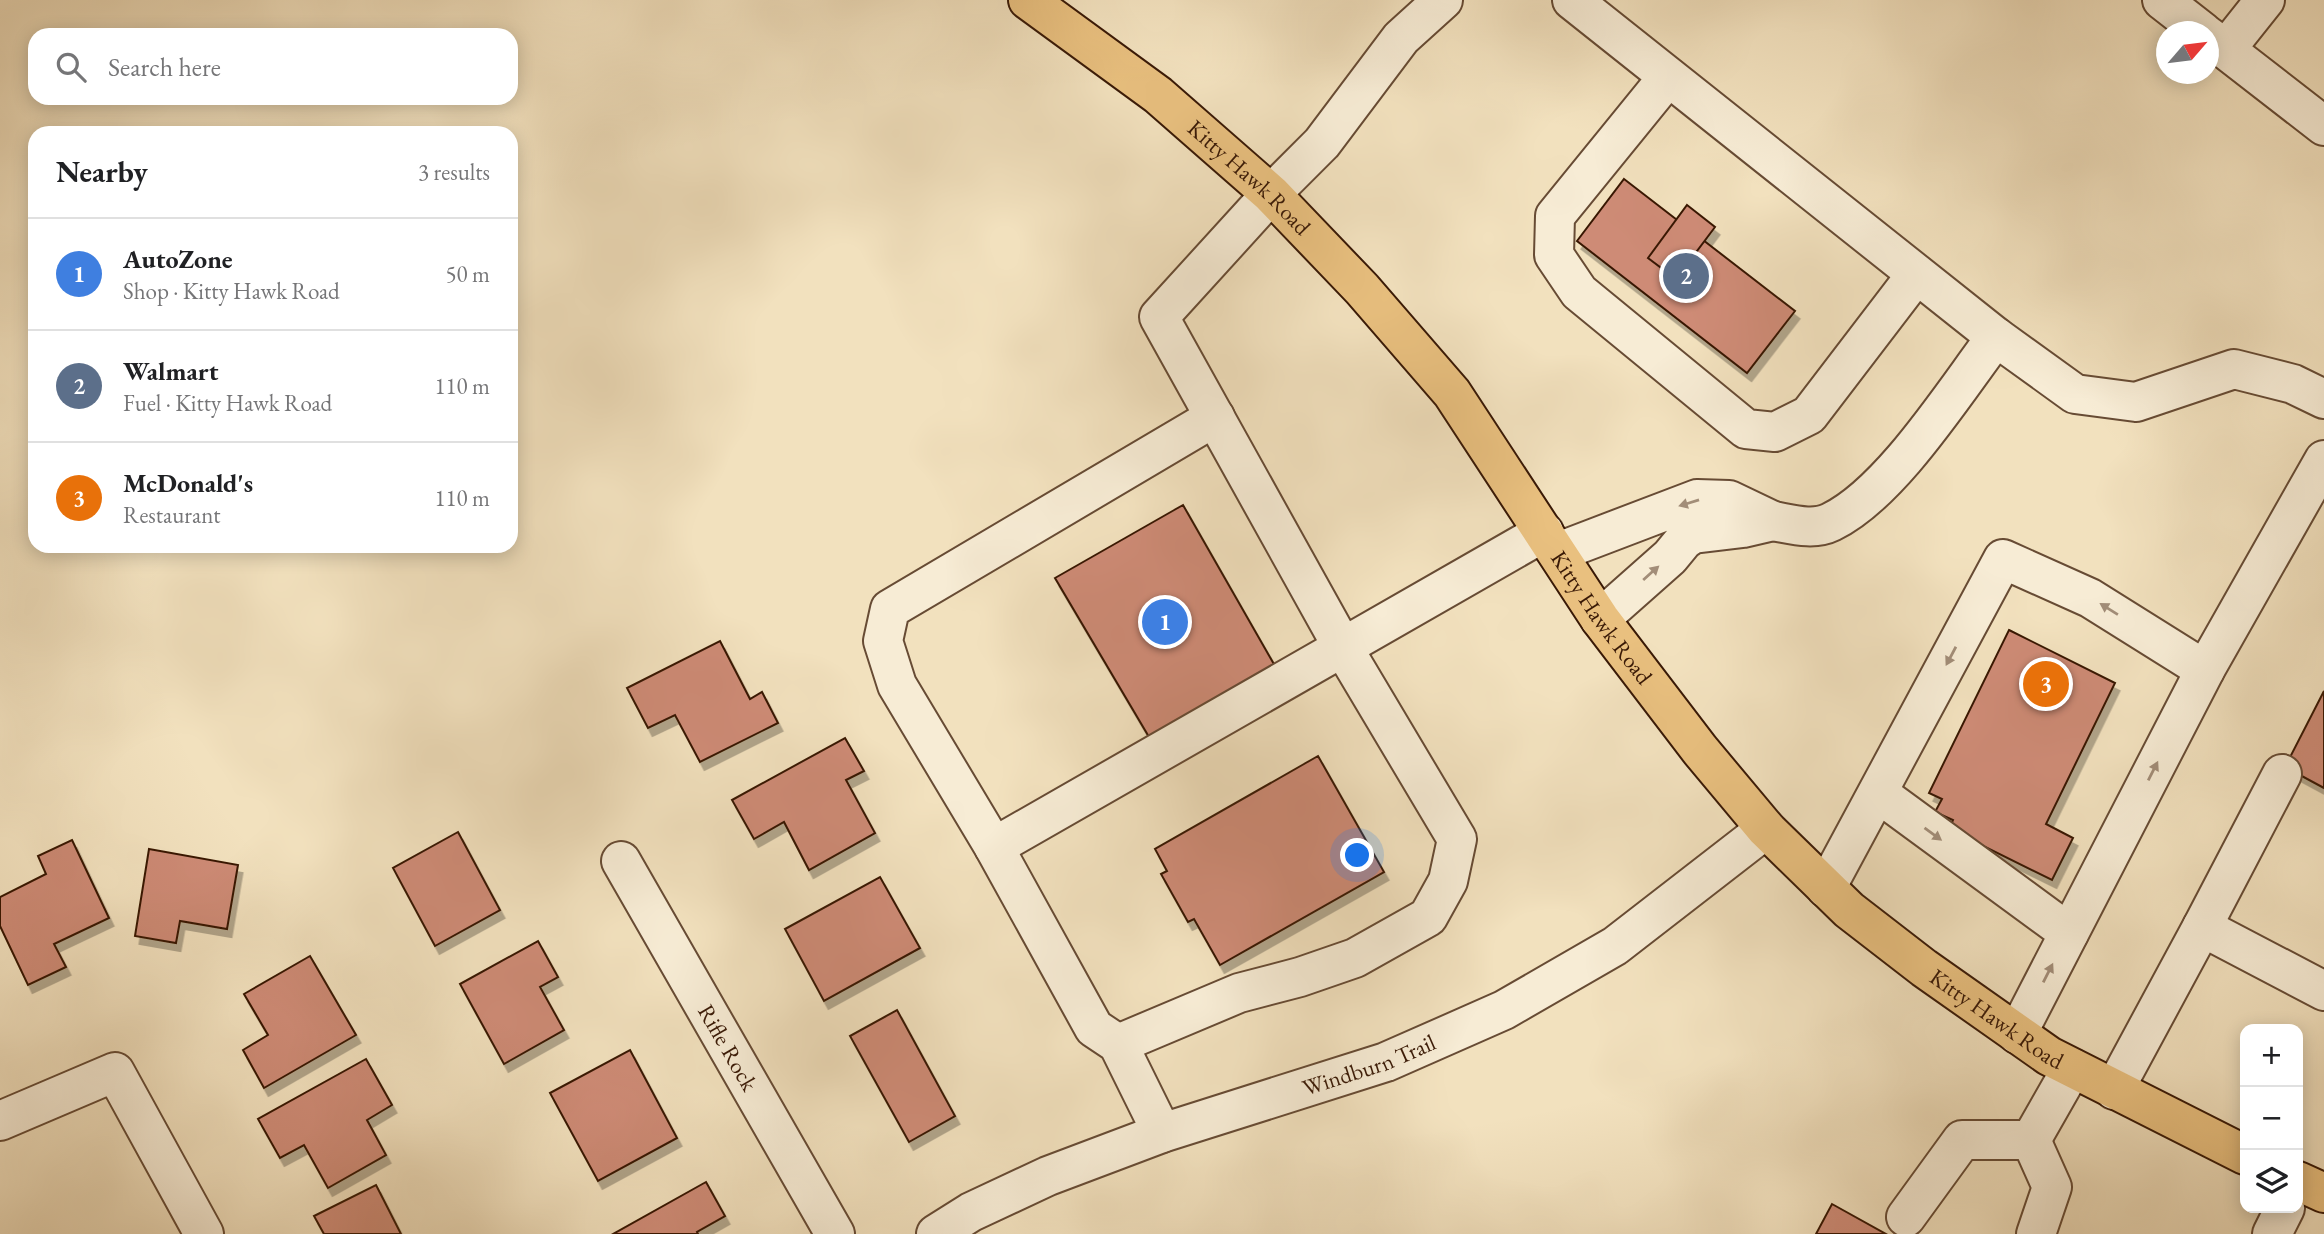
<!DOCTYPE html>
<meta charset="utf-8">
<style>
:root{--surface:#fff;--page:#f6f6f6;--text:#202124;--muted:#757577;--line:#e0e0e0;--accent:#db2777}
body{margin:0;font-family:"EB Garamond",serif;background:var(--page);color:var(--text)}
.controls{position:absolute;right:21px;bottom:21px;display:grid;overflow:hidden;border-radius:14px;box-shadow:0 4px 18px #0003}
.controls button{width:63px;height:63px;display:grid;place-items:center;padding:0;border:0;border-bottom:2px solid var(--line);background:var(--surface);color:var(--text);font:35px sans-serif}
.compass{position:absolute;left:2156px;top:21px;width:63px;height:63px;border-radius:50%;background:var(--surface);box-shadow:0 4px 18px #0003;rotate:62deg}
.you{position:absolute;left:1358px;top:856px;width:24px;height:24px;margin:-18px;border:5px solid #fff;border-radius:50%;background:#1a73e8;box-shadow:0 0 0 10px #1a73e833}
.badge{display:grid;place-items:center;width:46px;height:46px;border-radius:50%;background:var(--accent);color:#fff;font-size:23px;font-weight:700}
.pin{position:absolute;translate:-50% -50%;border:4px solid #fff;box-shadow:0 2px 7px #0006}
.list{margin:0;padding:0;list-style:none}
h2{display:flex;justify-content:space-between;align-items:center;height:91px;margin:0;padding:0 28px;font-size:30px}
h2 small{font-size:23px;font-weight:400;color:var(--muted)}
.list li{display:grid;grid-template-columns:46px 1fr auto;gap:21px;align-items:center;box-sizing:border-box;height:112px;padding:0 28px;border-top:2px solid var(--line)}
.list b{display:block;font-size:26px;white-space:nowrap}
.list p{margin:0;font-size:23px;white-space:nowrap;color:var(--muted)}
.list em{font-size:23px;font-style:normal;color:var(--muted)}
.icon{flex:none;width:38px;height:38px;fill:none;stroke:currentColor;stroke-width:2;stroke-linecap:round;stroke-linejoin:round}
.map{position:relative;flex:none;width:2324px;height:1234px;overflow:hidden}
.search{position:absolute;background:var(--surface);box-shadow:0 4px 18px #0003;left:28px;top:28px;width:490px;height:77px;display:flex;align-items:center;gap:18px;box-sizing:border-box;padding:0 24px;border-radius:21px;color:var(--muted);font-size:26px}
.panel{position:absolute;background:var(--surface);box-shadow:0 4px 18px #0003;left:28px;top:126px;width:490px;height:427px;border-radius:21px}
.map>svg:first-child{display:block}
</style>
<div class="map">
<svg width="2324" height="1234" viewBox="0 0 2324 1234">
<defs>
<filter id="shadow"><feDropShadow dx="4.5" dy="8" stdDeviation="0" flood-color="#0004"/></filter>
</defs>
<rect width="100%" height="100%" fill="#f2e1be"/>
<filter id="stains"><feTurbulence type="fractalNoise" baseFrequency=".00286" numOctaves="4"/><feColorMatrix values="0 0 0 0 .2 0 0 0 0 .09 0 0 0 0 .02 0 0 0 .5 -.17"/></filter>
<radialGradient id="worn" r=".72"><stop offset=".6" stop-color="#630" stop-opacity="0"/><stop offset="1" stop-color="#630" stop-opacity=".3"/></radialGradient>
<g fill="#ce8b76" stroke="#391906" stroke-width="2" filter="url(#shadow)">
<polygon points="1624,179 1795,311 1747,373 1577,241"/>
<polygon points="1687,205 1715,227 1676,279 1648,258"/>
<polygon points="1183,505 1275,666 1152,742 1055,578"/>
<polygon points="2009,630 2115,683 2046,824 2073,838 2052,880 1949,829 1953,820 1935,812 1942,799 1929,793"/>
<polygon points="720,641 750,699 762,692 778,723 700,762 675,715 648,728 627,688"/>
<polygon points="2324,691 2324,788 2285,767"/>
<polygon points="845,738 864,771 846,780 875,833 809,870 784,822 754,839 732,800"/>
<polygon points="1318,756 1384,872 1220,965 1194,919 1188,922 1161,874 1167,871 1155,849"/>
<polygon points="458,832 500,910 435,946 393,868"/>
<polygon points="72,840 109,918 54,944 66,967 28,985 0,926 0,897 46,874 38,856"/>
<polygon points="149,849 238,865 227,929 180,921 176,943 135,936"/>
<polygon points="880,877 920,948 824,1001 785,929"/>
<polygon points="538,941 558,977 540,987 564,1030 504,1064 460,984"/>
<polygon points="310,956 356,1035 264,1088 243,1050 268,1035 244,994"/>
<polygon points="897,1010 955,1116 909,1142 850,1036"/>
<polygon points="630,1050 677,1138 598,1181 550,1093"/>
<polygon points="366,1059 392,1105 367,1120 386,1155 328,1188 304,1145 280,1158 258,1119"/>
<polygon points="706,1182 725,1216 697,1232 698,1234 613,1234"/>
<polygon points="376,1185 401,1234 324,1234 314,1216"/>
<polygon points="1832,1204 1886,1234 1816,1234"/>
</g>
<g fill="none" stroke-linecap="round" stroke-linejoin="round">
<g stroke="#674b34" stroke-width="42">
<g id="minor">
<polyline points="1572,0 1996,337"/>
<polyline points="2162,0 2203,32"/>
<polyline points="2208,36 2324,126"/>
<polyline points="2226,49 2265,0"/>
<polyline points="1668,77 1555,216 1554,255 1579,292 1746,429 1775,432 1809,415 1916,275"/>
<path d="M1773,521C1791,524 1813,531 1831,522C1891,493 1955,391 1996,337L2075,394L2136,402L2234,369L2293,384L2324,399"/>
<polyline points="1558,552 1697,499 1729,500 1773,521 1743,528 1693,534 1684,540 1670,557 1600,619"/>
<polyline points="2205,670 2324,460"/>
<polyline points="1878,793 2069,933"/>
<polyline points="994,847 897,685 883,641 890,609 1215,417"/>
<path id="s1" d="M621,861L835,1234"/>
<polyline points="1826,888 2003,559 2090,598 2205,670 2017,1034"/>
<polyline points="2202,927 2282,774"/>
<polyline points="1118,1044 1239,993 1300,977 1355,958 1428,917 1448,881 1457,839 1342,646 1159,317 1271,194 1322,143 1401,38 1443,0"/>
<polyline points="2114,1090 2202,927 2324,991"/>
<polyline points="0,1121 115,1072 204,1234"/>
<polyline points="1162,1133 1118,1044 1094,1028 994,847 1544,532"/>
<polyline points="2031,1140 2052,1187 2036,1234"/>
<polyline points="1906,1217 1962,1140 2031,1140 2072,1068"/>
<path id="s2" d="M936,1234L971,1212L1048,1176L1162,1133L1386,1062L1504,1010L1615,946L1766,829"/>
<polyline points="2272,1234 2285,1208"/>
</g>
</g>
<g stroke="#391906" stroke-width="42">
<g id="major">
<path id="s3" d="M1028,0L1158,95L1271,194L1362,289L1452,393L1600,619L1700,750L1766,829L1849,910L1924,968L2049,1056L2245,1155"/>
<polyline points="2298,1181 2324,1193"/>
</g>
</g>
<use href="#minor" stroke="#f7ecd5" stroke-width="38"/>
<use href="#major" stroke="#e9c07f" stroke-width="38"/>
</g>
<defs><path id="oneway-solid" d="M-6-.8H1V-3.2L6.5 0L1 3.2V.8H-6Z" transform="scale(1.75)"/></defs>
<g fill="#a28d78">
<use href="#oneway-solid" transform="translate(1689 503) rotate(163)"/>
<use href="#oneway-solid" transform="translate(1651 573) rotate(-42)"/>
<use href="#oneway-solid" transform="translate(2109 609) rotate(-148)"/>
<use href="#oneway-solid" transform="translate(1951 656) rotate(118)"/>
<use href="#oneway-solid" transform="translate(2153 771) rotate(-63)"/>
<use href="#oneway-solid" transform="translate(1933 834) rotate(36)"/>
<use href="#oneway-solid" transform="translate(2048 973) rotate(-63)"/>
</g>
<g text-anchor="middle" stroke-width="7" stroke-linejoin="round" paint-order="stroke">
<g font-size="23" fill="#391906" stroke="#f7ecd5">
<text dy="8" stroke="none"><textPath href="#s3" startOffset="284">Kitty Hawk Road</textPath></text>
<text dy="8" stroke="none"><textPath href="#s3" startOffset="850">Kitty Hawk Road</textPath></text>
<text dy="8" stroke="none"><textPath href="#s3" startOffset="1418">Kitty Hawk Road</textPath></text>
<text dy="8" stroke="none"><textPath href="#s1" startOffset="215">Rifle Rock</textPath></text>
<text dy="8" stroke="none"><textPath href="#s2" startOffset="466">Windburn Trail</textPath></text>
</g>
</g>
<rect width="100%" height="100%" filter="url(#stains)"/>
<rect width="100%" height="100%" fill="url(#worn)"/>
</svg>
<div class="controls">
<button>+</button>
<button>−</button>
<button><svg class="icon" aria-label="layers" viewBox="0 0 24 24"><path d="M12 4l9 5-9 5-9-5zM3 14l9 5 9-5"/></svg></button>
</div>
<svg class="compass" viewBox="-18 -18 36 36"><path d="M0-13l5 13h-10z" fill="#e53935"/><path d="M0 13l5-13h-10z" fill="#757577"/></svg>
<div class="you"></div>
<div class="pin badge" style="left:1165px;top:622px;background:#3f7fe0">1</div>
<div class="pin badge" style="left:1686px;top:276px;background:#5c6f8a">2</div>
<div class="pin badge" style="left:2046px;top:684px;background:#e8710a">3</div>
<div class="search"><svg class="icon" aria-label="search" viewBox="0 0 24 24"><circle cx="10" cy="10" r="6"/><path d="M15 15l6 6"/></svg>Search here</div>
<section class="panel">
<h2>Nearby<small>3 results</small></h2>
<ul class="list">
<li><span class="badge" style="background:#3f7fe0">1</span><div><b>AutoZone</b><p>Shop · Kitty Hawk Road</p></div><em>50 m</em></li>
<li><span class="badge" style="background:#5c6f8a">2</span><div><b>Walmart</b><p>Fuel · Kitty Hawk Road</p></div><em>110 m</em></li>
<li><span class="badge" style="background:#e8710a">3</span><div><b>McDonald's</b><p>Restaurant</p></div><em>110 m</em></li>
</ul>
</section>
</div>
